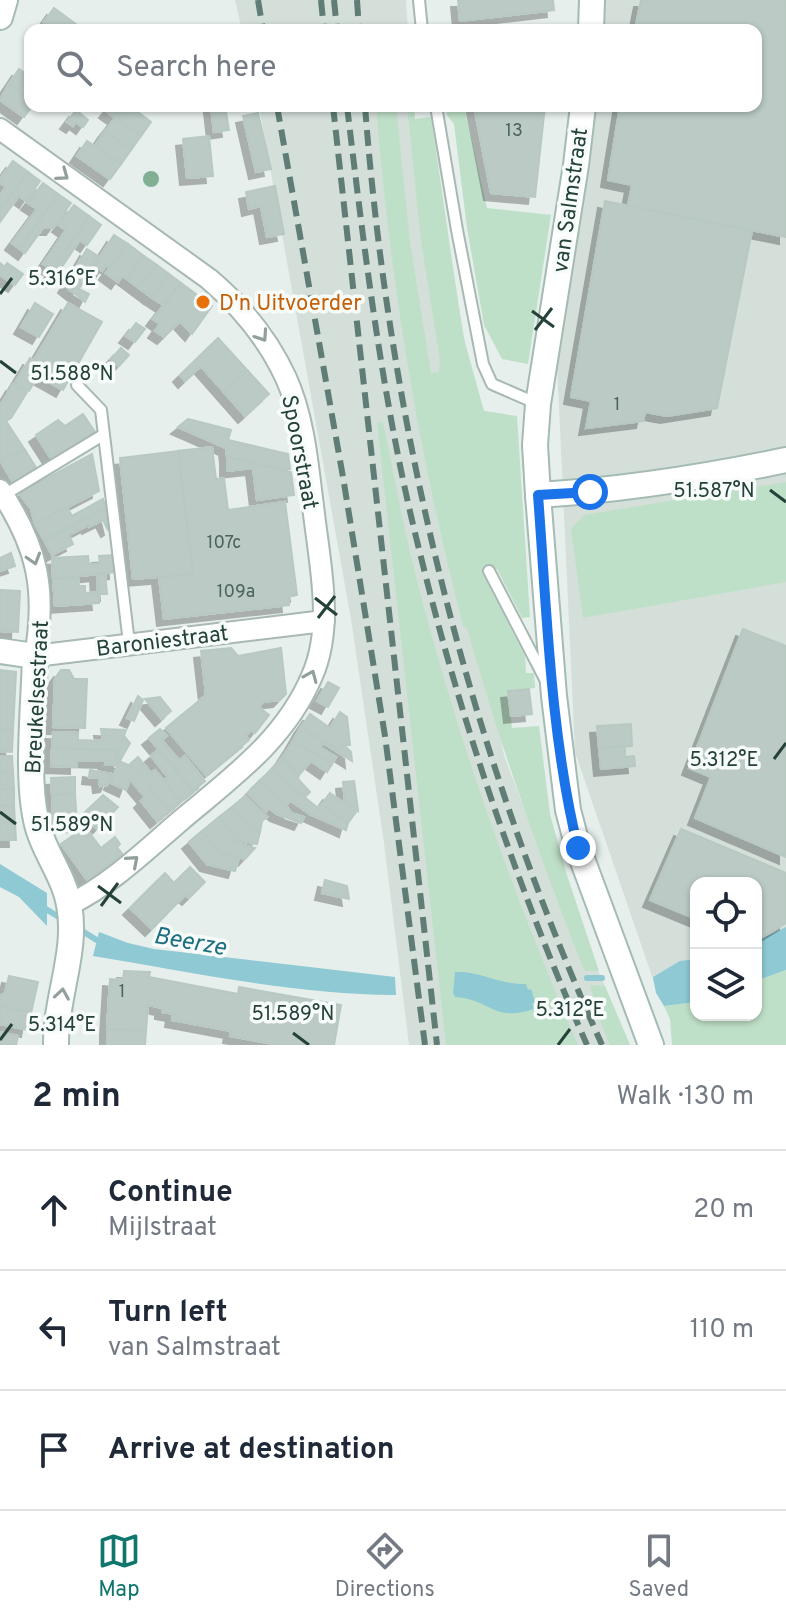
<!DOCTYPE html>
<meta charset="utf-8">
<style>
:root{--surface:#fff;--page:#f6f6f7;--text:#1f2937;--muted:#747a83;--line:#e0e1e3;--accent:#0f766e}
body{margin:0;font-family:Overpass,sans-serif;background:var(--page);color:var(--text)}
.controls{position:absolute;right:24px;bottom:24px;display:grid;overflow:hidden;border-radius:16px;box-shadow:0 2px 6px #0004}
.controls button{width:72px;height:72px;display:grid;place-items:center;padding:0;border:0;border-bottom:2px solid var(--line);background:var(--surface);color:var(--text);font:40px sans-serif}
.stop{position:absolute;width:24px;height:24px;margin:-18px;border:6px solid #1a73e8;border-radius:50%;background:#fff}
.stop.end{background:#1a73e8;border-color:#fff;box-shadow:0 2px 8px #0008}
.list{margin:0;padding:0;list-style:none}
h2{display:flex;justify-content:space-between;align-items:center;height:104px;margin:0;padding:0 32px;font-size:34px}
h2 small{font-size:26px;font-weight:400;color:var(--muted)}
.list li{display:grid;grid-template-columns:52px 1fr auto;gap:24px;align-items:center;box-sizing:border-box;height:120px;padding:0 32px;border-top:2px solid var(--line)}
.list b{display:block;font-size:30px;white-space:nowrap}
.list p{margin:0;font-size:26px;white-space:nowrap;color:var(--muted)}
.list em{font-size:26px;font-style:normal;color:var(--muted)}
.icon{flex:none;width:44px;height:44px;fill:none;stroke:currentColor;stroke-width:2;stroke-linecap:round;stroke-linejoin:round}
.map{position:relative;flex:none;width:786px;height:1045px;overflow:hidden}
.search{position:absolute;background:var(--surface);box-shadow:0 2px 6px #0004;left:24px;right:24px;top:24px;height:88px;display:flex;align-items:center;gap:20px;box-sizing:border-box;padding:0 28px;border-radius:16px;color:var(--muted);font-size:30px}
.sheet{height:464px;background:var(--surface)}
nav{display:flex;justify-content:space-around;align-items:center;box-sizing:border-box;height:112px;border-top:2px solid var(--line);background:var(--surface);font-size:22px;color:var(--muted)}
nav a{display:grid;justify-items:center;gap:4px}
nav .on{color:var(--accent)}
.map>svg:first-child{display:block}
</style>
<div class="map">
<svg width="786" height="1045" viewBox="0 0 786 1045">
<defs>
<filter id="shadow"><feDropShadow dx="-7" dy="7" stdDeviation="0" flood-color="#0004"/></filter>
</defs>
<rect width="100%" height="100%" fill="#e6efeb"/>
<g fill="#d4dfda">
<polygon points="235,0 406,0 408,30 242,30"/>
<polygon points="605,0 786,0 786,936 756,959 756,883 696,883 696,976 655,985 575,752 557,363 591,106 756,106 756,30 601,30"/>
<polygon points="259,106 414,106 415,119 431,117 452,265 469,366 484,411 505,414 497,569 469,576 504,755 581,962 592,956 630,1045 409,1045 384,843 351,619"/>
</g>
<g fill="#bfe0c8">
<path d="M376,106H396L410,242L431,373L439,372L440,361L421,241L407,106H414L415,119L431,117L463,335L484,411L517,416L530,617L522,618L497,569L482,573L525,656L526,673H534L535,688L508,691L512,728L539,726L550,814L566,872L599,971H585L581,963C538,852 499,742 467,628L463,626C419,455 390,282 376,106Z"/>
<polygon points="446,106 464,106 487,208 551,215 528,364 502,359 484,325 467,228 454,124 447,115"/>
<path d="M383,422C392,465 400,509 410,552C451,721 509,885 578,1045H446L377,423Z"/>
<polygon points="786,482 786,582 583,618 571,529 584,515"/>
<polygon points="786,970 786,1045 672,1045 670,1019 664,1006 696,1002 696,1015 756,1015 756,981"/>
<polygon points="590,985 605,986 630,1045 610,1045 601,1023"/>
</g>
<g fill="#8ec9d4">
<polygon points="0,864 47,893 47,926 19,897 0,887"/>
<polygon points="786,927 786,970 756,981 756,941"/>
<path d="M99,932L128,943L154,949L395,977L396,995C295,995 192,972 93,956Z"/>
<polygon points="696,959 696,1002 664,1006 656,993 653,977 680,961"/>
<path d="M455,972C482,971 499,985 526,984L528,990L531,989L535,1002L532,1004L534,1009C494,1023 490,999 455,997L453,993Z"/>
</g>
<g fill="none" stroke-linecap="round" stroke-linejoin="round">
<g stroke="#8ec9d4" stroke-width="6">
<polyline points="41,906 62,919"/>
<polyline points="79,929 103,944"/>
<polyline points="587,978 602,978"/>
</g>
</g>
<g fill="#bbcac4" stroke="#b8c9c2" stroke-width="2" filter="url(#shadow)">
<polygon points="458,0 553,0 554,10 460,21"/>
<polygon points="641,0 786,0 786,237 628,206 632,185 608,180 620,106 756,106 756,30 635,30"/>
<polygon points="54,8 80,27 77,30 55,30 44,22"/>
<polygon points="19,69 30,77 30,98 9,84"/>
<polygon points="9,84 30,98 32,106 24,117 0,100"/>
<polygon points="110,106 130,106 151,122 141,136 106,111"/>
<polygon points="211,106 225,106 229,130 214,132"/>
<polygon points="474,106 545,106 535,197 491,193"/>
<polygon points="76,110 88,120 83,127 76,122 73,126 67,122"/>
<polygon points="258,113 271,169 256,172 243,116"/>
<polygon points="116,117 141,136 131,150 105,131"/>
<polygon points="105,131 131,150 121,164 95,146"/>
<polygon points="209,136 213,176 187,178 183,139"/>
<polygon points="87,141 121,164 110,179 77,156"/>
<polygon points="13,161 28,172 0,211 0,195 6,187 0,183 0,179"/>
<polygon points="28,172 40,181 26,201 19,196 0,222 0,211"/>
<polygon points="43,183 58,194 20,249 12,243 37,209 28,203"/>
<polygon points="275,186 284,234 267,237 261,206 249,209 246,192"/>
<polygon points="58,194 71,203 53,228 43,228 25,253 20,249"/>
<polygon points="605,201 752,231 717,408 667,416 645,412 643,421 586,428 591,401 571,397"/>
<polygon points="74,205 89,216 49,277 52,269 43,264 66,230 59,225"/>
<polygon points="89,216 101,225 87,245 80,240 53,280 49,277"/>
<polygon points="114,235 128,244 106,273 110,267 106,265 102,271 94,266"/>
<polygon points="128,244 144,256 127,279 122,276 118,282 106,273"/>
<polygon points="87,249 98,256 79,289 89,294 85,302 65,286"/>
<polygon points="144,256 157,265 139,288 127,279"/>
<polygon points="0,263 5,267 7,263 23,274 15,285 0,275"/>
<polygon points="157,265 169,274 151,297 139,288"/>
<polygon points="169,274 181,283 163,305 151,297"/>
<polygon points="181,283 212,306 192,334 180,321 164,337 155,331 160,324 153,319"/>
<polygon points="35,303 53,314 39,337 21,327"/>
<polygon points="68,303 102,322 63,390 38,376 29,391 15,383 30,358 34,360"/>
<polygon points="136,323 145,329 135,342 126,336"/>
<polygon points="218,338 248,371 224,392 201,366 185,381 180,375"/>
<polygon points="121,348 129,355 119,366 111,359"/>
<polygon points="248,371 269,394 245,416 224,392"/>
<polygon points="13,384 27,392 11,418 6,421 25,450 0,460 0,406"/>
<polygon points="83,414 95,432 52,460 36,435 58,420 65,426"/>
<polygon points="188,419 231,430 228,440 288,454 290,469 282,470 227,457 226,448 178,427"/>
<polygon points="212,447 216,479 224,478 228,510 285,502 297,595 288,597 289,605 164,619 159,577 193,574 178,451"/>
<polygon points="25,450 37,469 14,484 0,460"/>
<polygon points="178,451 193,574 133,579 120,458"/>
<polygon points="92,454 99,491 35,524 31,509 19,493"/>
<polygon points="227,457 291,472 294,495 257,500 253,468 227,471"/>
<polygon points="103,499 106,508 44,540 35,524 67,507 72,516"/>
<polygon points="106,508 111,528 108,530 103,520 89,527 88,525 69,535 73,544 52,555 44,540"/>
<polygon points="11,553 15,566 0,571 0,558"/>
<polygon points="115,555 116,572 53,579 52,558 88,556 89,564 100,564 99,556"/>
<polygon points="97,573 105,573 106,583 107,594 98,594 99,603 55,606 53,579 78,578 79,586 85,586 85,593 98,592"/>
<polygon points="0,590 20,591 18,632 0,631"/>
<polygon points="743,629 786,646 786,857 695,818 711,777 689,768"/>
<polygon points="231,648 238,656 281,648 286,694 280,700 263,702 259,707 269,715 255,733 251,730 245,736 249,740 206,775 166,728 206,695 201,651"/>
<polygon points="0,670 16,672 13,730 0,730"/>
<polygon points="61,670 69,670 74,679 87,679 85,728 53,727 55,678"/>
<polygon points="328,682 339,688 328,707 317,701"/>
<polygon points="529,689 532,714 511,716 508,691"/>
<polygon points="138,696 143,700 134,721 127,718"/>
<polygon points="160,697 171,711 162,719 145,699"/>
<polygon points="340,712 347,717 350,745 344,745 340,751 301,727 310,714 330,728"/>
<polygon points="631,724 632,746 599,748 597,726"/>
<polygon points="301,727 340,751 344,745 351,752 352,761 323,743 320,747 336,757 332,764 293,741"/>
<polygon points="101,729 126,730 119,750 52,748 53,732 78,733 78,740 103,741"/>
<polygon points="160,729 167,736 162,740 170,750 180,761 185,756 205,781 193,791 149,738"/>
<polygon points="0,730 13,730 12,752 0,751"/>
<polygon points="124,736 130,743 117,766 114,765"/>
<polygon points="293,741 332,764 327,772 311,761 299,775 282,758"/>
<polygon points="624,746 625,757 634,756 635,766 601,769 599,748"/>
<polygon points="52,748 104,750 119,750 114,765 105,765 106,761 77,760 77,767 51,766"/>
<polygon points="158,750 193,791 181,801 164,781 168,777 151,756"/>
<polygon points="0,756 12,756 13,772 0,772"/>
<polygon points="138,757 151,773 155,770 181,801 169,811 130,764"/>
<polygon points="282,758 299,775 298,779 310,792 304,798 271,770"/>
<polygon points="119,761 135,768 169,811 157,821 141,801 145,797 130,779 126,790 111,783"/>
<polygon points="90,770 112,774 107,785 100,786 99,778 89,777"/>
<polygon points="271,770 318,808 322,804 348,823 346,830 310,814 291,801 286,805 259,781"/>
<polygon points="0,772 13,772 14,789 0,789"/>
<polygon points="75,777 75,793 52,795 51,778"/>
<polygon points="259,781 286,805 291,813 304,817 301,823 277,814 269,808 266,811 248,793"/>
<polygon points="354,781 358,810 358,811 345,802 343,782"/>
<polygon points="0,789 14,789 14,805 0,806"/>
<polygon points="75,793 77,825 53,826 52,795"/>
<polygon points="330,793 356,812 348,823 322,804"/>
<polygon points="103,795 118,807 97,829 83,814"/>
<polygon points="245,796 267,817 262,821 260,832 250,829 232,807"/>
<polygon points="14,805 15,822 0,823 0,806"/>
<polygon points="232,807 250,829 260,832 257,844 238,841 219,817"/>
<polygon points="219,817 238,841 235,843 255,848 245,859 221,853 202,831"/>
<polygon points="15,822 16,840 0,840 0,823"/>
<polygon points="85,827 101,848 115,837 120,844 117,847 123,855 88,881 61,844"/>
<polygon points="681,829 786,873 786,923 756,941 756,883 696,883 696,919 650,900"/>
<polygon points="202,831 221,853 239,858 235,871 207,864 189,842"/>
<polygon points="190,867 205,882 189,898 185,895 152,929 130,908 165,873 174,883"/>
<polygon points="325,880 347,886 349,899 322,893"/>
<polygon points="124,971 150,972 149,977 238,994 239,987 341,1005 334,1045 279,1045 230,1036 231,1031 172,1020 173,1014 162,1012 162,1008 148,1005 146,1031 107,1029 110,979 123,980"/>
<polygon points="9,976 38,982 31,1013 0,1006 0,996 5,993"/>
<polygon points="0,1006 31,1013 28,1030 0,1024"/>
<polygon points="107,1029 146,1031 145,1045 107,1045"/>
<polygon points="0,1032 18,1036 16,1045 0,1045"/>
</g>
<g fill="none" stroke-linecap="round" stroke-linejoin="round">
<g stroke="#a8b8b2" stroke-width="14">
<g id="lane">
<polyline points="419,0 422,30"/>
<polyline points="436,106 457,230 483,364 492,384 538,404"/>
<polyline points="77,385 101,410 129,643"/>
<polyline points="4,495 103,435"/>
<polyline points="489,571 545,679"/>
</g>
</g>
<g stroke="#a8b8b2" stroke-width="24">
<g id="street">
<path d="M0,129L209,279C242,307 268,339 286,378C305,420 308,469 314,514C320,566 334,626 312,676C285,740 231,778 180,821C144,852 111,884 69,905"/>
<path d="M0,490C37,546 47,589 35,656L324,621"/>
</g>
</g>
<g stroke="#a4bbb3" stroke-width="28">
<g id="secondary">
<polyline points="0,17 5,0"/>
<polyline points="591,30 592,0"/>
<polyline points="583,106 576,165 538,404 535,445 538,495 554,696 568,810 578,848 651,1045"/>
<path d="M538,495C622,490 705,477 786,460"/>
<path d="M0,651L35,656C34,704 26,774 36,820C42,850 64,875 69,905C78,951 55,999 56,1045"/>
</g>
</g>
<use href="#lane" stroke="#fff" stroke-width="10"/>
<use href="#street" stroke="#fff" stroke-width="20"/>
<use href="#secondary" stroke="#fff" stroke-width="24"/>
<g stroke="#5f7d75" stroke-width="6" stroke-dasharray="16 8" stroke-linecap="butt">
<polyline points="258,0 263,30"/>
<polyline points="321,0 324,30"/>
<polyline points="334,0 337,30"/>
<polyline points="357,0 359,30"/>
<polyline points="277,106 343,477 385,736 425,1045"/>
<polyline points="333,106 437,1045"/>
<path d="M347,106C365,256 383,407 420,553C461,722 517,886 587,1045"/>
<path d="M365,106C390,432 468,747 602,1045"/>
</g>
</g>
<circle fill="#80af93" cx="151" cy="179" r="8"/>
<defs><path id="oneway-chevron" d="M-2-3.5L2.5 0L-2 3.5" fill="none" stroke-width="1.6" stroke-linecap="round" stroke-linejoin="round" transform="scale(2)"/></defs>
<g stroke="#92a09c">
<use href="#oneway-chevron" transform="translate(63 175) rotate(36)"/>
<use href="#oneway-chevron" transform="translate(262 336) rotate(56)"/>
<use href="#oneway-chevron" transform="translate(34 559) rotate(73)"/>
<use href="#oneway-chevron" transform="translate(311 676) rotate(-67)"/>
<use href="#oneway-chevron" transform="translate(133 861) rotate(-41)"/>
<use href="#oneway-chevron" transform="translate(62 994) rotate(-81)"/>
</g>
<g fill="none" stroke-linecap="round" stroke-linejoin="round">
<path stroke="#1a73e8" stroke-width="10" d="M578,848C550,733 547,612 538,495L590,492"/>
</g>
<path fill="none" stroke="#24423a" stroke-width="3" d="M0,294L12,278M532,311L554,327M535,330L552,308M0,361L16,373M770,490L786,502M315,598L337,615M318,618L335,596M774,759L786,743M0,812L16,824M98,886L121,903M101,906L118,883M293,1033L309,1045M0,1040L12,1024M558,1045L570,1029"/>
<circle fill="#e8710a" stroke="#f7fbf9" stroke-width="3" cx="203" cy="302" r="8"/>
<g text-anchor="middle" stroke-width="7" stroke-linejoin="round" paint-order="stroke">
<g font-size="18" fill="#4a645c">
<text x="514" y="136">13</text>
<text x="617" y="410">1</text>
<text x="224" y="548">107c</text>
<text x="236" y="597">109a</text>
<text x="122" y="997">1</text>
</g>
<g font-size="22" fill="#24423a" stroke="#f7fbf9">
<text transform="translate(569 200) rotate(-82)" y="8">van Salmstraat</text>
<text transform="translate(301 452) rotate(79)" y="8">Spoorstraat</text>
<text transform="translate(162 640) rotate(-7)" y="8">Baroniestraat</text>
<text transform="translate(36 697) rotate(-87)" y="8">Breukelsestraat</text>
</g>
<g font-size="22" fill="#c56008" stroke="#f7fbf9" text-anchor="start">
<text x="219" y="310">D'n Uitvoerder</text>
</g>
<g font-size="24" font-style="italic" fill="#1c6f80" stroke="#f7fbf9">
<text transform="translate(190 941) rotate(10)" y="8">Beerze</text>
</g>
</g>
<g font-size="20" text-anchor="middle" fill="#24423a" stroke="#f7fbf9" stroke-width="7" stroke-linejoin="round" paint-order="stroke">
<text x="62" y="285">5.316°E</text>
<text x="72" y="380">51.588°N</text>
<text x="714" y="497">51.587°N</text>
<text x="724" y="766">5.312°E</text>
<text x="72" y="831">51.589°N</text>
<text x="570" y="1016">5.312°E</text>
<text x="293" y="1020">51.589°N</text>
<text x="62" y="1031">5.314°E</text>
</g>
</svg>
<div class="controls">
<button><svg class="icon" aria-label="locate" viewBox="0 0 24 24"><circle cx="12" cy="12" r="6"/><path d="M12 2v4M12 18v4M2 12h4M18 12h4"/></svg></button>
<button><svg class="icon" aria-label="layers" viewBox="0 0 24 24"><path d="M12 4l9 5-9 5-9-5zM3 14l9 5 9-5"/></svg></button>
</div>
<div class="stop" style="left:590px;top:492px"></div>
<div class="stop end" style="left:578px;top:848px"></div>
<div class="search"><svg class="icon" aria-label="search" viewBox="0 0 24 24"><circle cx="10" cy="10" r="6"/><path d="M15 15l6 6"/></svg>Search here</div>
</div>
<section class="sheet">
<h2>2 min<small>Walk · 130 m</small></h2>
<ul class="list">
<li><svg class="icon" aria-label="ahead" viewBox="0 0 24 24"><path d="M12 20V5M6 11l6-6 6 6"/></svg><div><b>Continue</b><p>Mijlstraat</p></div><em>20 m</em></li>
<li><svg class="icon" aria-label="left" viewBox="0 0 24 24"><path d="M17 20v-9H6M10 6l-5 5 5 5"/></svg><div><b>Turn left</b><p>van Salmstraat</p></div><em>110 m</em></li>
<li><svg class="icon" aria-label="arrive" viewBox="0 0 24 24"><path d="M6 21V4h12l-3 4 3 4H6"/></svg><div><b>Arrive at destination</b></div></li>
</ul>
</section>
<nav>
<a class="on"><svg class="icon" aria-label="map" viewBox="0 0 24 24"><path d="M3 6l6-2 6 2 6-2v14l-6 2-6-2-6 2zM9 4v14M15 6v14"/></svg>Map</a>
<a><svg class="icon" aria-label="directions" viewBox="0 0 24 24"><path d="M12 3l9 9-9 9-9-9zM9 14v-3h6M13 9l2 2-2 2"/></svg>Directions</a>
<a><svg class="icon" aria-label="saved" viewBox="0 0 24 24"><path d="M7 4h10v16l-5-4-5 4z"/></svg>Saved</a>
</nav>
